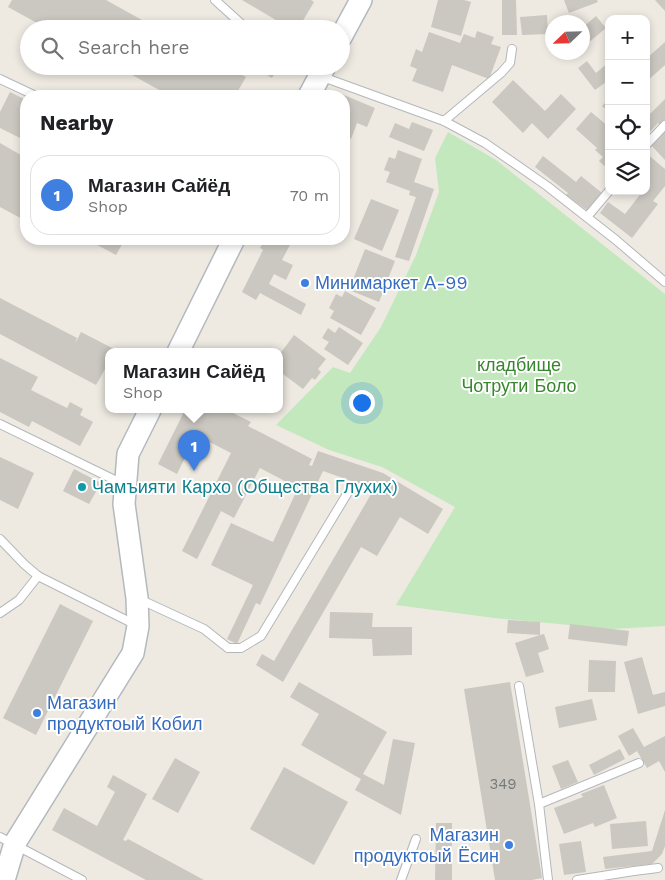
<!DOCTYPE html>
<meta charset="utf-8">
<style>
:root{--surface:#fff;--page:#f2f2f2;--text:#202124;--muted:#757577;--line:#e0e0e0;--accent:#1a73e8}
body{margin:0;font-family:"Work Sans",sans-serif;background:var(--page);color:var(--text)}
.controls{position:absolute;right:15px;top:15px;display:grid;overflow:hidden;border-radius:10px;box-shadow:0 2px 8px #0003}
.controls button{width:45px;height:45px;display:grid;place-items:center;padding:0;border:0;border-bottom:1px solid var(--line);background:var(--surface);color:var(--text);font:25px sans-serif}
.compass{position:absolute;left:545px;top:15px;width:45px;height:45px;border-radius:50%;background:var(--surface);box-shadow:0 2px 8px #0003;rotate:247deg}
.you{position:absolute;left:361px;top:402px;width:18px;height:18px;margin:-12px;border:4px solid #fff;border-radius:50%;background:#1a73e8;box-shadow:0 0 0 8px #1a73e833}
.badge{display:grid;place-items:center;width:32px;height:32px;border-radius:50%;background:var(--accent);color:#fff;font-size:16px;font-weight:700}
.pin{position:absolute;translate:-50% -41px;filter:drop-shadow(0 1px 2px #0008)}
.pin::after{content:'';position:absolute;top:26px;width:18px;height:15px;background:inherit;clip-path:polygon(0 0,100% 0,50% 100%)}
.popup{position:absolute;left:105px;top:348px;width:178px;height:65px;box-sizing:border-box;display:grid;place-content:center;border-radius:10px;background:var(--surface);filter:drop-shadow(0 1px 4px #0005);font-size:16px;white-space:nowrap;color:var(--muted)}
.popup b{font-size:19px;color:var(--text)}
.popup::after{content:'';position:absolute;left:50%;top:100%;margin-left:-10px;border:10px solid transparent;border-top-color:var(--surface)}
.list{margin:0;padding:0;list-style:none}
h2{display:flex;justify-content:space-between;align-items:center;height:65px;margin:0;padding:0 20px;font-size:21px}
h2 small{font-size:16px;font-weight:400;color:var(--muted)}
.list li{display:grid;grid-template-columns:32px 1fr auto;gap:15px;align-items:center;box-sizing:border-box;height:80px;margin:0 10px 10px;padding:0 10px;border:1px solid var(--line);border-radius:20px}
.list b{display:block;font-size:19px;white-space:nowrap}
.list p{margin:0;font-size:16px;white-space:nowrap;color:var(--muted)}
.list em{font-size:16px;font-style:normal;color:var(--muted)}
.icon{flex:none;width:28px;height:28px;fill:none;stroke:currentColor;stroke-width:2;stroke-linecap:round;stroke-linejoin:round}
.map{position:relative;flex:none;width:665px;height:880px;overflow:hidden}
.search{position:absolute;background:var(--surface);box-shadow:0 2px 8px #0003;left:20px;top:20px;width:330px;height:55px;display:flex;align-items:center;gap:12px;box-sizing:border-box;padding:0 18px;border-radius:28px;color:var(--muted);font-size:19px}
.panel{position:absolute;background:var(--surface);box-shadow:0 2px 8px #0003;left:20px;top:90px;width:330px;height:155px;border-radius:20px}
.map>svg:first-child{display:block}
</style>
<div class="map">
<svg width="665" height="880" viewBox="0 0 665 880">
<rect width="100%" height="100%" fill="#eeeae2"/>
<polygon fill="#c3e8bd" points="448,132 496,160 665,294 665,626 612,629 494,618 396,605 455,507 382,467 329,450 276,425 333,367 350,373 381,327 416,255 439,192 435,158"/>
<g fill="#cbc7c1">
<polygon points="12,0 106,0 158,29 48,29 8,7"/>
<polygon points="242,0 311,0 314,2 298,29 291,29"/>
<polygon points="438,0 464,0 471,2 461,36 431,27"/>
<polygon points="502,0 516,0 517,35 502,35"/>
<polygon points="564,0 597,0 598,2 569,13"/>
<polygon points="655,0 665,0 665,11"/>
<polygon points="547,15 548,34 522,35 520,17"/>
<polygon points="596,16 606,28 582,48 582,28"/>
<polygon points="477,31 494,37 491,44 501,47 489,79 452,65 443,92 412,81 417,69 410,66 416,49 422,52 429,32 460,43 464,34 475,38"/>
<polygon points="665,42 665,65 646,82 646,59"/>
<polygon points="587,61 596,73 609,62 609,80 595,90 578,68"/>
<polygon points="116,66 225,66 246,77 235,96 170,96"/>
<polygon points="252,66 279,66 272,78"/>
<polygon points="513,80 545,111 561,94 576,109 548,139 532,123 523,133 492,102"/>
<polygon points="10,92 26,100 26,141 0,128 0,112"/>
<polygon points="339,93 375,108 367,127 357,123 351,139 344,136 344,96 338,96"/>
<polygon points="609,99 609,112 602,106"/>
<polygon points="665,99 665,121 660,125 658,123 646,136 646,112 649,115"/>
<polygon points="591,112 609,127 609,170 599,161 603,157 595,150 597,148 576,129"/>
<polygon points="412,122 433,130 424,151 389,137 395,123 409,129"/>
<polygon points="665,129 665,160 650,144"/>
<polygon points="0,143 26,158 26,221 0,207"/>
<polygon points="398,150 422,159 414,182 434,189 409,261 395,257 416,197 409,195 410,191 386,182 390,172 384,170 389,157 395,159"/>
<polygon points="646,153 665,169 665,186 653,201 658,204 632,238 600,213 608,202 625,214 642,192 641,191 646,191"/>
<polygon points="543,156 576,182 581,176 602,193 588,211 566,195 568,193 535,167"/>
<polygon points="371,199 399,210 382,251 354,239"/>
<polygon points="86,239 125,239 116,255"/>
<polygon points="265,239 293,239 282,260 293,265 286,280 274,274 269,284 306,304 301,315 260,293 256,300 242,292 263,250 260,248"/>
<polygon points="365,249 395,261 379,302 349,290"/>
<polygon points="345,291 376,308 361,335 330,318 334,311 329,308 336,294 342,297"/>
<polygon points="0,298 77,338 75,344 81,332 116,350 114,352 109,352 109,362 96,385 0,334"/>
<polygon points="339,327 363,343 348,365 324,349 329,342 322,338 328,328 335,333"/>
<polygon points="294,335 326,359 318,369 321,372 315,380 312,378 303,389 279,371 279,355"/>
<polygon points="0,358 38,377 31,390 67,408 70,402 83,409 80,415 93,422 80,446 32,421 29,427 0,412"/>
<polygon points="185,410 227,410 251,422 248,426 312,459 309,465 312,466 318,451 383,473 443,509 428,534 400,517 377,556 361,547 283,682 256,665 262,654 274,661 374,489 323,471 260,605 256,603 237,644 227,639 253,585 211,565 231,523 273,542 298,488 260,468 234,518 221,511 197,559 182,551 231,453 196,435 177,474 158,464"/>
<polygon points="0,457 34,473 18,509 0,500"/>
<polygon points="74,469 101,483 89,504 63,491"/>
<polygon points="60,604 93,621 36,735 3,718"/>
<polygon points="330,612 373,613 372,627 412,627 412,655 373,656 372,639 329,638"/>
<polygon points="508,620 540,622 540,635 544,634 549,649 538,653 544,672 526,677 515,643 540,635 507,633"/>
<polygon points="570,624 629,631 627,646 568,639"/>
<polygon points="642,657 653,695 665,692 665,706 638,714 624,662"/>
<polygon points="589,660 616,661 615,692 588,692"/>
<polygon points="299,682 387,732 363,774 384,785 393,739 415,743 401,815 355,790 361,779 301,745 319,714 290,697"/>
<polygon points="510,682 542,878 532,880 495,880 464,689"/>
<polygon points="592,699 597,720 559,728 555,707"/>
<polygon points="633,728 644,747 665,736 665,772 659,761 647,768 637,751 629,756 618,736"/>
<polygon points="620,749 625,759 594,775 589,765"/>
<polygon points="175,758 200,772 178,813 152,799"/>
<polygon points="568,760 578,782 561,789 552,766"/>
<polygon points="284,767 348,802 314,865 250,829"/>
<polygon points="113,775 147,794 123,840 126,841 128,839 204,880 146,880 52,830 64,808 97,826 115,792 107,787"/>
<polygon points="604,785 617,818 595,827 593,823 564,834 554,808 583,797 581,794"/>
<polygon points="665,810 665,846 662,854 652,864 605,869 603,857 652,851"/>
<polygon points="646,821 648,846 612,849 610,824"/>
<polygon points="436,823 452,823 452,880 435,880"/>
<polygon points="581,841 586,872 564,875 559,844"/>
</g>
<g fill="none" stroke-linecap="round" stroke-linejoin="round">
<g stroke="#b3b7bb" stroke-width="10">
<g id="lane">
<polyline points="215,0 247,29"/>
<polyline points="304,66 320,76 444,121 485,143 547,186 616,240 665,282"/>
<polyline points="0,79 36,96"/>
<polyline points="444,121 501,73 510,63 512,49"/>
<polyline points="646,145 665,125"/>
<polyline points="587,217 609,191"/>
<polyline points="0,424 123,484"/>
<polyline points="0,539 24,564 38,576 136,625"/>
<polyline points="139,599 204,629 228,648 241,648 261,636 347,494"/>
<polyline points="0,613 19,600 38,576"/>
<polyline points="519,686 539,804 548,880"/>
<polyline points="539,804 639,763"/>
<polyline points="0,837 82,880"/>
<polyline points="401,880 416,839"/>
<polyline points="577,880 634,871 658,868"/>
</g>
</g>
<g stroke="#b4b9be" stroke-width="24">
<g id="secondary">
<polyline points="341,37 361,0"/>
<polyline points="309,96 325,66"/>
<polyline points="178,352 234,239"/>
<polyline points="4,880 15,843 133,653 138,626 137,598 124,504 128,454 150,410"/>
</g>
</g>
<use href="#lane" stroke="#fff" stroke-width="8"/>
<use href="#secondary" stroke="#fff" stroke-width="21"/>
</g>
<g fill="#3f7fe0" stroke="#fff" stroke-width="2">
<circle cx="305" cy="283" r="5"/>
<circle cx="37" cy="713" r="5"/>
<circle cx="509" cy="845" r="5"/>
</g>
<circle fill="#0f9aa8" stroke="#fff" stroke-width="2" cx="82" cy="487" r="5"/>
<g text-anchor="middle" stroke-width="4" stroke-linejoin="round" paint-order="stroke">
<g font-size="15" fill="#777a7b">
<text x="503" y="789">349</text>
</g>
<g font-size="18" fill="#366cbe" stroke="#fff" text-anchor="start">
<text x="315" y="289">Минимаркет А-99</text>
<text x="47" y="709">Магазин<tspan x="47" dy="21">продуктоый Кобил</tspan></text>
<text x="499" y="841" text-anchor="end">Магазин<tspan x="499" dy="21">продуктоый Ёсин</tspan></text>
</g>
<g font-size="18" fill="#38862f" stroke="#fff">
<text x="519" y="371">кладбище<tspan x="519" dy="21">Чотрути Боло</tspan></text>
</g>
<g font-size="18" fill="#0d838f" stroke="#fff" text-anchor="start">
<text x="92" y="493">Чамъияти Кархо (Общества Глухих)</text>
</g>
</g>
</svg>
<div class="controls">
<button>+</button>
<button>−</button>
<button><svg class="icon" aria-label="locate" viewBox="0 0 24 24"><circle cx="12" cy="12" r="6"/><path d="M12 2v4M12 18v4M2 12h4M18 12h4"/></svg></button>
<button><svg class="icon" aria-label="layers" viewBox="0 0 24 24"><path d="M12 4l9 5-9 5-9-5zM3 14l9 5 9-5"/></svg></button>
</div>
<svg class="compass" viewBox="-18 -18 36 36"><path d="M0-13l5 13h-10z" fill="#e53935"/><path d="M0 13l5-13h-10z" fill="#757577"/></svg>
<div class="you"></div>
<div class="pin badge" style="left:194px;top:471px;background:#3f7fe0">1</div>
<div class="popup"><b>Магазин Сайёд</b>Shop</div>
<div class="search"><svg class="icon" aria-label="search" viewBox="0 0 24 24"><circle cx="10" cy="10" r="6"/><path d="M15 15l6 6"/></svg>Search here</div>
<section class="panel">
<h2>Nearby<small></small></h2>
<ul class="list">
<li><span class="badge" style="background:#3f7fe0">1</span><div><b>Магазин Сайёд</b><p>Shop</p></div><em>70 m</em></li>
</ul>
</section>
</div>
